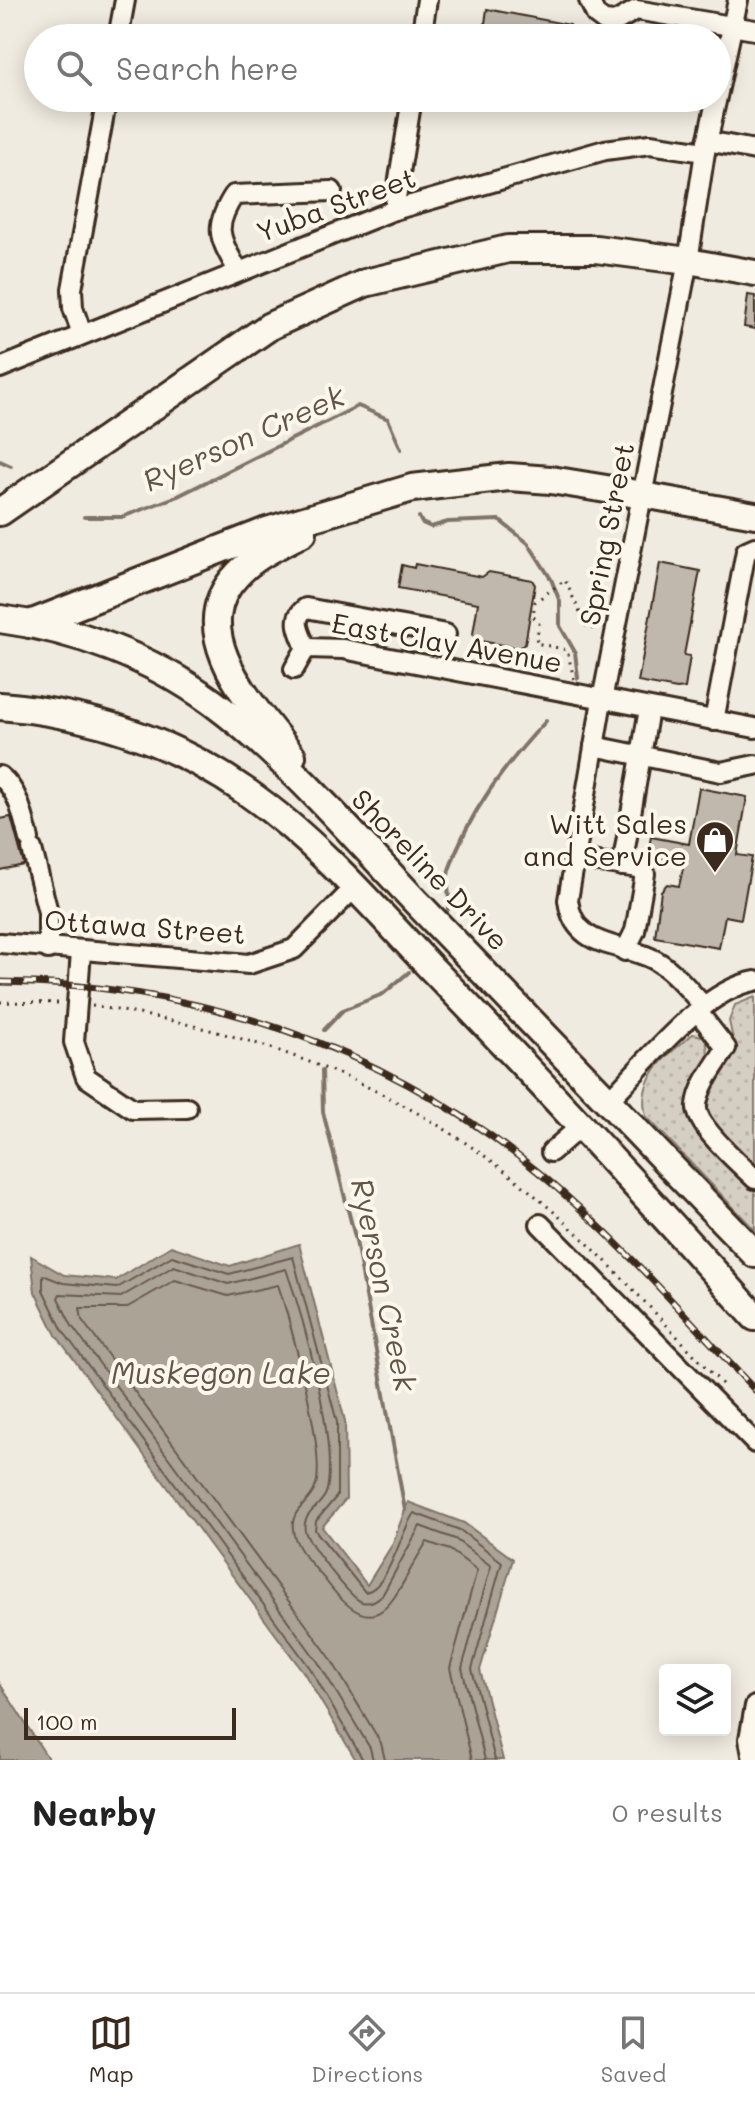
<!DOCTYPE html>
<style>
:root{--surface:#fff;--page:#f2f2f2;--text:#222;--muted:#767676;--line:#e0e0e0;--accent:#3b2a1e}
body{margin:0;font-family:Mali,sans-serif;background:var(--page);color:var(--text)}
.controls{position:absolute;right:24px;bottom:24px;display:grid;overflow:hidden;border-radius:8px;box-shadow:0 4px 20px #0003}
.controls button{width:72px;height:72px;display:grid;place-items:center;padding:0;border:0;border-bottom:2px solid var(--line);background:var(--surface);color:var(--text);font:40px sans-serif}
.scale{position:absolute;left:24px;bottom:20px;width:212px;box-sizing:border-box;padding-left:8px;border:4px solid #3b2a1e;border-top:0;font-size:22px;line-height:28px;white-space:nowrap;color:#3b2a1e;-webkit-text-stroke:6px #fbf7ec;paint-order:stroke}
.list{margin:0;padding:0;list-style:none}
h2{display:flex;justify-content:space-between;align-items:center;height:104px;margin:0;padding:0 32px;font-size:34px}
h2 small{font-size:26px;font-weight:400;color:var(--muted)}
.icon{flex:none;width:44px;height:44px;fill:none;stroke:currentColor;stroke-width:2;stroke-linecap:round;stroke-linejoin:round}
.map{position:relative;flex:none;width:755px;height:1760px;overflow:hidden}
.search{position:absolute;background:var(--surface);box-shadow:0 4px 20px #0003;left:24px;right:24px;top:24px;height:88px;display:flex;align-items:center;gap:20px;box-sizing:border-box;padding:0 28px;border-radius:44px;color:var(--muted);font-size:30px}
.sheet{height:232px;background:var(--surface)}
nav{display:flex;justify-content:space-around;align-items:center;box-sizing:border-box;height:112px;border-top:2px solid var(--line);background:var(--surface);font-size:22px;color:var(--muted)}
nav a{display:grid;justify-items:center;gap:4px}
nav .on{color:var(--accent)}
.map>svg:first-child{display:block}
</style>
<div class="map">
<svg width="755" height="1760" viewBox="0 0 755 1760">
<defs>
<pattern id="grass-dots" width="8" height="8" patternUnits="userSpaceOnUse" patternTransform="scale(2)"><rect width="8" height="8" fill="#d5cec3"/><path d="M2 2h.1M6 6h.1" fill="none" stroke="#b8b1a7" stroke-width="1.8" stroke-linecap="round"/></pattern>
</defs>
<rect width="100%" height="100%" fill="#f0ebe0"/>
<filter id="ink" filterUnits="userSpaceOnUse"><feTurbulence type="fractalNoise" baseFrequency=".0125" numOctaves="2"/><feDisplacementMap in="SourceGraphic" scale="16" xChannelSelector="R" yChannelSelector="G"/><feConvolveMatrix kernelMatrix="1 2 1 2 8 2 1 2 1" color-interpolation-filters="sRGB"/></filter>
<g filter="url(#ink)">
<g fill="url(#grass-dots)" stroke="#887c70" stroke-width="2">
<polygon points="755,997 755,1168 707,1117 705,1099 734,1044 729,1021 735,1005"/>
<path d="M693,1034L704,1036C720,1071 680,1084 688,1112C697,1141 734,1167 755,1189V1230L646,1116C636,1078 666,1056 693,1034Z"/>
</g>
<g fill="#aca397" stroke="#7f7367" stroke-width="2">
<polygon points="299,1244 345,1421 346,1499 322,1527 367,1585 392,1545 408,1502 464,1523 513,1559 480,1670 503,1760 356,1760 304,1673 56,1335 35,1292 31,1256 64,1275 116,1280 171,1246 230,1266"/>
<polygon points="0,1684 49,1760 0,1760"/>
</g>
<g fill="none" stroke-linecap="round" stroke-linejoin="round">
<g stroke="#685a4e" stroke-width="2">
<path d="M363,1760L310,1668L63,1331L43,1290V1275L63,1283L117,1288L172,1256L229,1274L293,1257L337,1422V1496L316,1521L315,1530L365,1592C389,1589 401,1530 414,1513L460,1530L502,1562L472,1669L495,1760"/>
<path d="M373,1760L370,1748L318,1662L72,1326L58,1298L60,1294L121,1297L174,1266L228,1284L286,1269C304,1319 337,1440 327,1490C324,1506 301,1512 305,1531C308,1543 351,1599 362,1602C371,1604 377,1600 383,1594L420,1526L455,1539L491,1566L462,1668L485,1760"/>
<path d="M385,1760L381,1743L329,1656L82,1320L80,1308H126L175,1280L228,1296L278,1285C290,1320 328,1457 315,1488C309,1505 290,1509 293,1530C295,1549 315,1567 326,1581C383,1658 396,1586 427,1542L450,1550L477,1570L450,1668L472,1760"/>
</g>
<g stroke="#7f7367" stroke-width="4">
<polyline points="0,461 11,466"/>
<polyline points="84,517 122,517 178,496 358,406 388,419 401,449"/>
<polyline points="419,517 422,523 431,527 448,522 499,520 528,543 551,579 560,602 560,626 575,652 578,678"/>
<path d="M447,912C452,898 445,883 449,870C468,813 506,764 546,721"/>
<polyline points="324,1030 343,1010 383,994 409,972"/>
<polyline points="322,1070 323,1112 356,1241 405,1510"/>
</g>
</g>
<g fill="#c0b8ad" stroke="#3b2a1e" stroke-width="2">
<polygon points="487,9 570,25 567,38 483,38"/>
<polygon points="748,295 755,296 755,329 744,327"/>
<polygon points="660,563 700,571 684,655 690,656 685,688 677,689 638,682"/>
<polygon points="415,564 482,577 489,572 532,580 535,585 525,644 519,648 475,640 473,634 478,603 398,588 402,565 414,568"/>
<polygon points="699,788 747,797 737,855 752,857 741,919 725,916 719,948 655,937 661,891 667,884 679,886 684,864 647,857 651,837 689,844"/>
<polygon points="11,817 24,865 0,870 0,819"/>
</g>
<g fill="none" stroke-linecap="round" stroke-linejoin="round">
<g stroke="#3b2a1e" stroke-width="24">
<g id="minor">
<polyline points="589,0 596,15 604,21 615,22 636,10 755,30"/>
<polyline points="118,38 125,0"/>
<polyline points="421,38 427,0"/>
<polyline points="707,141 755,150"/>
<polyline points="394,210 412,98"/>
<path d="M238,271C220,238 212,229 234,195L332,191"/>
<polyline points="82,334 73,308 72,289 107,98"/>
<polyline points="0,368 394,210 605,150 650,144 705,152"/>
<path d="M306,648C301,634 290,619 306,608L446,634"/>
<polyline points="294,669 306,648 343,649 755,728"/>
<polyline points="714,721 746,551 755,547"/>
<polyline points="594,746 721,772 755,765"/>
<path d="M0,776C19,791 23,816 29,839"/>
<polyline points="32,849 48,912 48,949"/>
<polyline points="573,858 638,868 645,874 635,931 625,951"/>
<polyline points="622,866 649,709"/>
<polyline points="0,943 249,964 294,949 354,888"/>
<polyline points="81,952 74,1042 86,1077 133,1109 187,1108"/>
<path d="M704,1006C689,991 673,969 653,959C619,942 574,949 568,900L602,700L688,261L705,152L738,0"/>
<path d="M698,1012L726,1048C716,1065 699,1085 697,1105C694,1125 740,1164 755,1179"/>
<path d="M608,1101C646,1063 702,990 755,981"/>
<polyline points="551,1152 582,1125"/>
<polyline points="540,1224 755,1443"/>
<polyline points="753,1760 749,1739 755,1706"/>
</g>
</g>
<g stroke="#3b2a1e" stroke-width="30">
<g id="major">
<polyline points="688,261 755,273"/>
<polyline points="643,495 755,515"/>
</g>
</g>
<g stroke="#3b2a1e" stroke-width="32">
<g id="highway">
<polyline points="0,512 270,326 365,283 508,249 596,249 688,261"/>
<path d="M0,619C75,629 150,657 212,702C289,759 353,836 419,905C531,1021 643,1137 755,1254"/>
<polyline points="30,624 267,531 412,488 509,477 551,480 643,495"/>
<path d="M0,706C89,713 174,741 248,793C318,842 376,910 435,972C544,1085 650,1200 755,1317"/>
<path d="M292,756C256,709 181,633 237,575C254,556 281,544 303,532"/>
</g>
</g>
<g stroke="#3b2a1e" stroke-width="3" stroke-dasharray="2 6" stroke-linecap="butt">
<polyline points="574,679 567,650 536,643 539,624 533,616 535,602 565,580 587,628 600,629"/>
<polyline points="0,1002 60,1003"/>
<path d="M92,1006C258,1031 412,1088 540,1200C606,1256 663,1323 723,1385"/>
</g>
<use href="#minor" stroke="#fbf7ec" stroke-width="18"/>
<use href="#major" stroke="#fbf7ec" stroke-width="24"/>
<use href="#highway" stroke="#fbf7ec" stroke-width="26"/>
<g stroke="#3b2a1e" stroke-width="7">
<path id="rail" d="M0,982C197,984 384,1046 537,1171C616,1236 685,1316 755,1390"/>
</g>
<use href="#rail" stroke="#fbf7ec" stroke-width="4" stroke-dasharray="12" stroke-linecap="butt"/>
</g>
</g>
<defs>
<g id="shop-pin" transform="scale(2)"><path d="M0 17L-7.5 6A9.5 9.5 0 1 1 7.5 6Z" fill="#3b2a1e" stroke="#fbf7ec"/><path d="M-5-2.5h2.3a2.7 3.5 0 0 1 5.4 0H5L5.5 6h-11ZM-1.5-2.5h3a1.5 2.3 0 0 0-3 0Z" fill="#fff"/></g>
</defs>
<g fill-rule="evenodd">
<use href="#shop-pin" x="715" y="840"/>
</g>
<g text-anchor="middle" stroke-width="8" stroke-linejoin="round" paint-order="stroke">
<g font-size="28" fill="#3b2a1e" stroke="#fbf7ec">
<text transform="translate(336 205) rotate(-20)" y="10">Yuba Street</text>
<text transform="translate(607 534) rotate(-79)" y="10">Spring Street</text>
<text transform="translate(447 643) rotate(10)" y="10">East Clay Avenue</text>
<text transform="translate(430 870) rotate(46)" y="10">Shoreline Drive</text>
<text transform="translate(145 927) rotate(4)" y="10">Ottawa Street</text>
</g>
<g font-size="28" fill="#3b2a1e" stroke="#fbf7ec" text-anchor="end">
<text x="687" y="834">Witt Sales<tspan x="687" dy="32">and Service</tspan></text>
</g>
<g font-size="30" font-style="italic" fill="#635448" stroke="#fbf7ec">
<text transform="translate(244 439) rotate(-24)" y="10">Ryerson Creek</text>
<text transform="translate(383 1285) rotate(78)" y="10">Ryerson Creek</text>
<text x="221" y="1384">Muskegon Lake</text>
</g>
</g>
</svg>
<div class="controls">
<button><svg class="icon" aria-label="layers" viewBox="0 0 24 24"><path d="M12 4l9 5-9 5-9-5zM3 14l9 5 9-5"/></svg></button>
</div>
<div class="scale">100 m</div>
<div class="search"><svg class="icon" aria-label="search" viewBox="0 0 24 24"><circle cx="10" cy="10" r="6"/><path d="M15 15l6 6"/></svg>Search here</div>
</div>
<section class="sheet">
<h2>Nearby<small>0 results</small></h2>
<ul class="list">
</ul>
</section>
<nav>
<a class="on"><svg class="icon" aria-label="map" viewBox="0 0 24 24"><path d="M3 6l6-2 6 2 6-2v14l-6 2-6-2-6 2zM9 4v14M15 6v14"/></svg>Map</a>
<a><svg class="icon" aria-label="directions" viewBox="0 0 24 24"><path d="M12 3l9 9-9 9-9-9zM9 14v-3h6M13 9l2 2-2 2"/></svg>Directions</a>
<a><svg class="icon" aria-label="saved" viewBox="0 0 24 24"><path d="M7 4h10v16l-5-4-5 4z"/></svg>Saved</a>
</nav>
